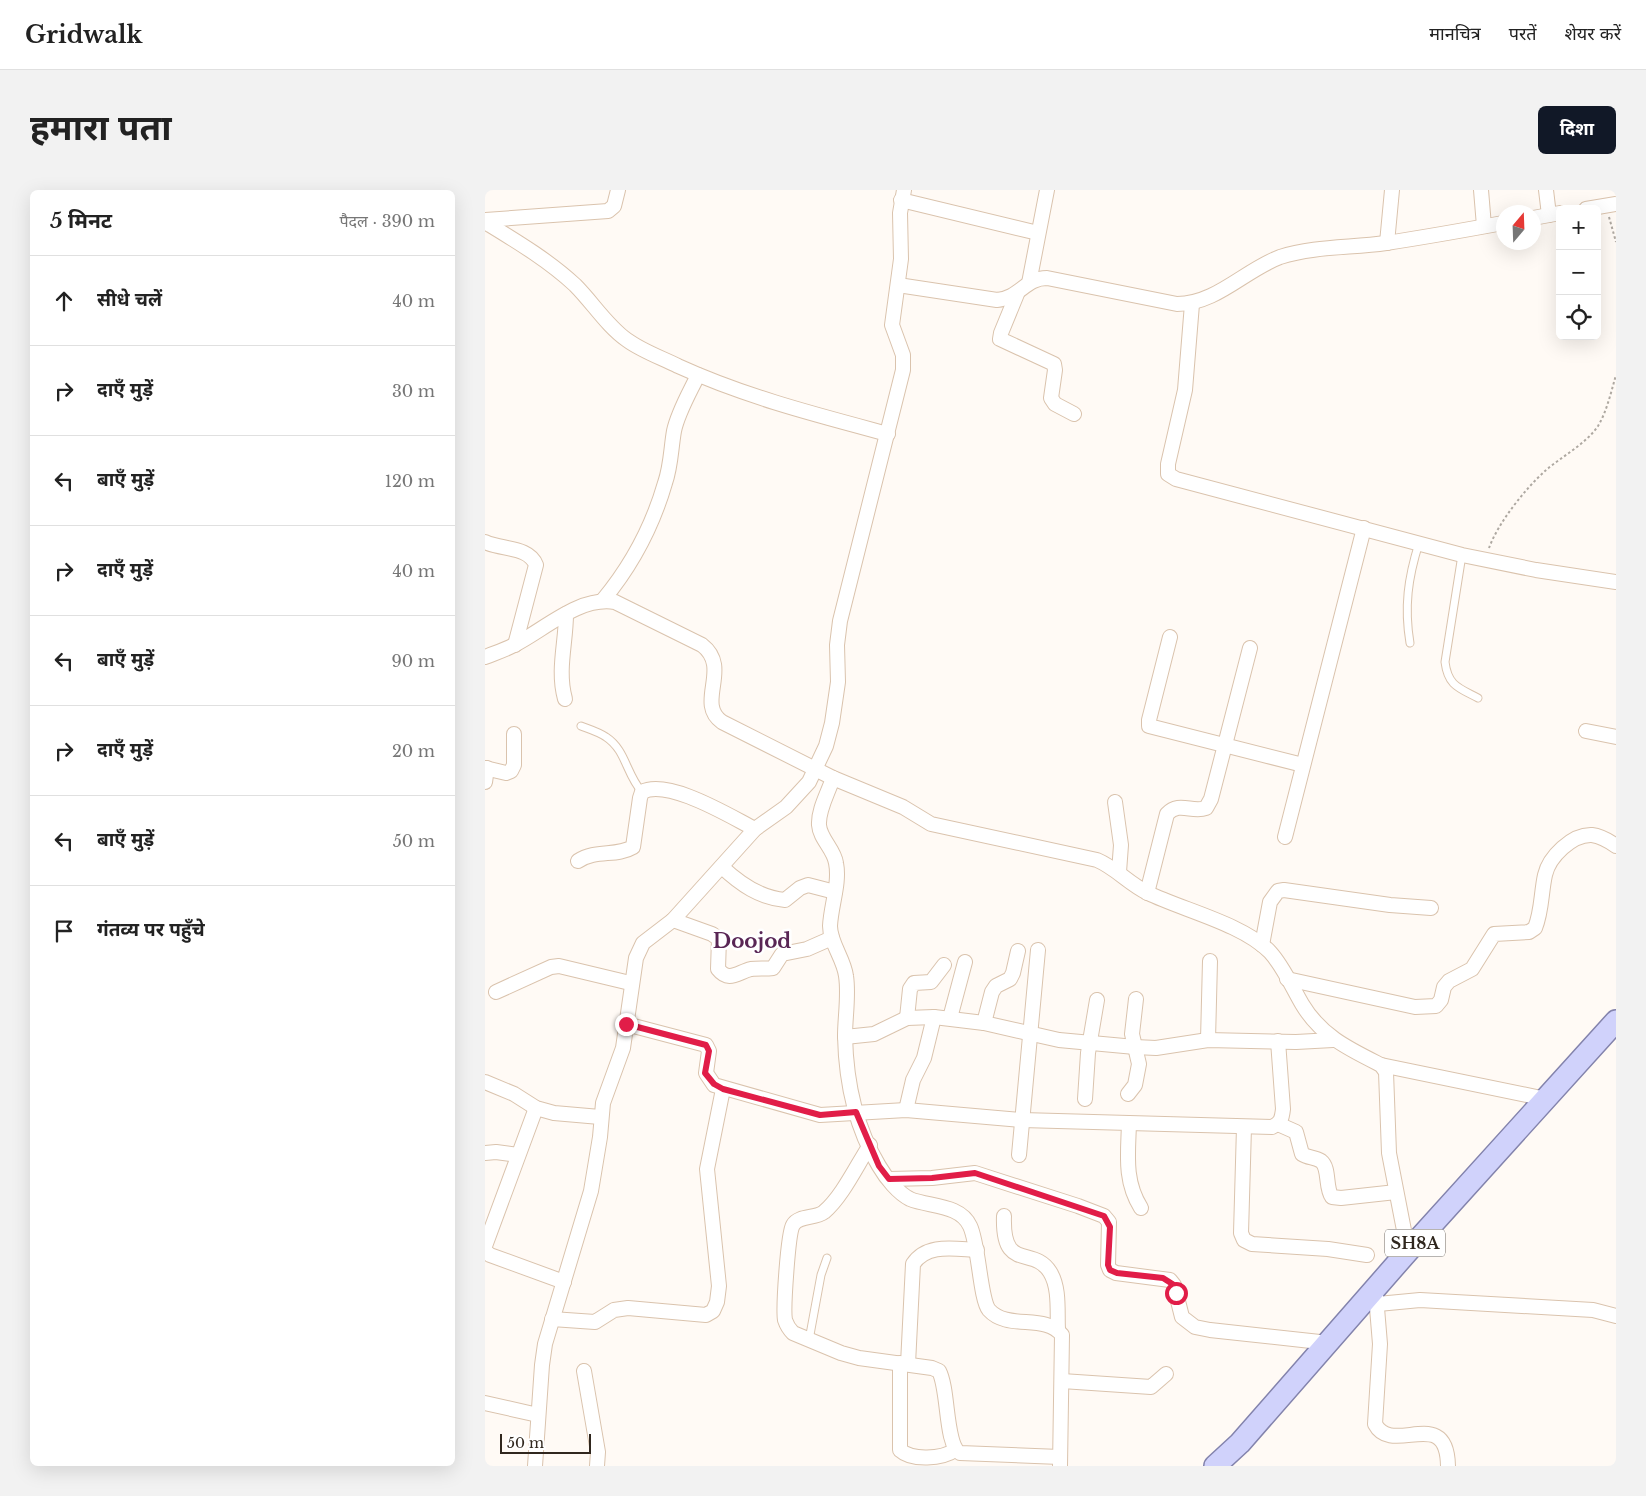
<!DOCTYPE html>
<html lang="hi">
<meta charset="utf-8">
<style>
:root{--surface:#fff;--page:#f2f2f2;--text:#222;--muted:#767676;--line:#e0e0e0;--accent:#111827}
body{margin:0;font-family:"Libre Baskerville","Noto Sans Devanagari",serif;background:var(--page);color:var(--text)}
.controls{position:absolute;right:15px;top:15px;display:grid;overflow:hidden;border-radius:8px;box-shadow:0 5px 20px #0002}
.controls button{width:45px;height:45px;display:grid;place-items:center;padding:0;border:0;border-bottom:1px solid var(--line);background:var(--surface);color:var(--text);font:25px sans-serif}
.compass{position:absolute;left:1011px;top:15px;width:45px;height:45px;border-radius:50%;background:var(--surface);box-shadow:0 5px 20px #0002;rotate:19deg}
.scale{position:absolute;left:15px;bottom:12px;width:91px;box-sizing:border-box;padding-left:5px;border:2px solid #30271e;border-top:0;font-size:14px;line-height:18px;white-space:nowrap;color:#30271e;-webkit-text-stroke:4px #fff;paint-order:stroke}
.stop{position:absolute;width:15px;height:15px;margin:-11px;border:4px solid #e11d48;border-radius:50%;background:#fff}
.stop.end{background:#e11d48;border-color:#fff;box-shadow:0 1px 5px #0008}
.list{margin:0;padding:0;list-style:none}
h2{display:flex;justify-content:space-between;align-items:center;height:65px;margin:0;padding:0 20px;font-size:21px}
h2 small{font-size:16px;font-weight:400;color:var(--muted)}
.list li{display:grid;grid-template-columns:32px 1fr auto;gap:15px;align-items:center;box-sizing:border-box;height:90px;padding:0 20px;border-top:1px solid var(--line)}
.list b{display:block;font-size:19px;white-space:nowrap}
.list em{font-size:16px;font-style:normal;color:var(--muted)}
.icon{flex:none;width:28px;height:28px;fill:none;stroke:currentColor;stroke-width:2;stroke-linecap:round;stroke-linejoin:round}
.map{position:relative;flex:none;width:1131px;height:1276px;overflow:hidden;border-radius:8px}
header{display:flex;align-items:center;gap:30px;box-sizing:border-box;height:70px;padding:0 25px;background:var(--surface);border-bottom:1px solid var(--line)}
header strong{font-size:24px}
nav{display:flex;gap:28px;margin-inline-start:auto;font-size:18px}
.intro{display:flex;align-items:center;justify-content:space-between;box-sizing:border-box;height:120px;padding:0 30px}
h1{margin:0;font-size:35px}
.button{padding:12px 22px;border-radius:8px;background:var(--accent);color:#fff;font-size:18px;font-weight:700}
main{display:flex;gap:30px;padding:0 30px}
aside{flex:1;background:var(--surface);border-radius:8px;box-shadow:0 5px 20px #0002}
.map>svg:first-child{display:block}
</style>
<header>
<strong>Gridwalk</strong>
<nav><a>मानचित्र</a><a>परतें</a><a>शेयर करें</a></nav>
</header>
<div class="intro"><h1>हमारा पता</h1><a class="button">दिशा</a></div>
<main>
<aside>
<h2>5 मिनट<small>पैदल · 390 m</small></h2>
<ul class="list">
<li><svg class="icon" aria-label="ahead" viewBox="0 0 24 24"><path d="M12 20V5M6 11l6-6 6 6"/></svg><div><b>सीधे चलें</b></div><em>40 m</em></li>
<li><svg class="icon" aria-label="right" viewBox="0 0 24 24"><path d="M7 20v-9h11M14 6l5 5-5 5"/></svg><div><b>दाएँ मुड़ें</b></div><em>30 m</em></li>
<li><svg class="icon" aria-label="left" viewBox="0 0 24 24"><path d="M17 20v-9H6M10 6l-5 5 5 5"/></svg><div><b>बाएँ मुड़ें</b></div><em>120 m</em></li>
<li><svg class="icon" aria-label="right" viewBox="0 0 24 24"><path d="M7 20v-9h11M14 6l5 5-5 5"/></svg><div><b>दाएँ मुड़ें</b></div><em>40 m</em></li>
<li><svg class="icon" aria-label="left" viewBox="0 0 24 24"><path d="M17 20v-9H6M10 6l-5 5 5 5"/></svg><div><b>बाएँ मुड़ें</b></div><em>90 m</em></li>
<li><svg class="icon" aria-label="right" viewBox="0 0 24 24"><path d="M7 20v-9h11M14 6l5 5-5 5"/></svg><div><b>दाएँ मुड़ें</b></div><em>20 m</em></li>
<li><svg class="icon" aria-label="left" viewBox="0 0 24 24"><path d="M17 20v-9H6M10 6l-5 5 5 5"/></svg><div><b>बाएँ मुड़ें</b></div><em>50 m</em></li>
<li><svg class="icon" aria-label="arrive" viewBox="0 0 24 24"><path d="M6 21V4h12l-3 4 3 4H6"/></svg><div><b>गंतव्य पर पहुँचे</b></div></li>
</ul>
</aside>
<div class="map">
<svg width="1131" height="1276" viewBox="0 0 1131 1276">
<rect width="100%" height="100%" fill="#fffaf5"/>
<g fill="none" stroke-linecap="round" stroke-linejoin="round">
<g stroke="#dac3ad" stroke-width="9">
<g id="service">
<path d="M977,365L960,472C963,496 974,498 993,508"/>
<path d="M925,453C919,417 923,388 934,353"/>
<path d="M96,536C104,539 114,542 121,547C141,560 141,584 157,602"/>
<polyline points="324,1150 336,1085 342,1068"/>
</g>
</g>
<g stroke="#dac3ad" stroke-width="16">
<g id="minor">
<polyline points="996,0 999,36"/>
<polyline points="1061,0 1064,25"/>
<polyline points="416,10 553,43"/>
<polyline points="1101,19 1131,14"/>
<polyline points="1048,28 1075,23"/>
<polyline points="0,30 123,21 129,16 133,0"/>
<path d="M0,32C31,51 63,70 90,95C108,113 122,136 142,150C157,161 177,168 193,176C261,207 332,225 403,244"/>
<polyline points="902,53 907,0"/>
<polyline points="544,93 562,0"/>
<path d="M413,95L512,110C535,108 540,88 562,88L692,114C731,114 760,80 795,67C829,56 867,58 901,53C941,47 980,40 1018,33"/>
<polyline points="532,104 516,143 515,149 569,174 570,180 566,208 570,214 589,224"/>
<polyline points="707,114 700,200 683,274 683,284 691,289 977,365 1051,380 1131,392"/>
<path d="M0,352C16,360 44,356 51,375L30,455"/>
<path d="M118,410C147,375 167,338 180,293C186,276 186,258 189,241C193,222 205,202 213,185"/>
<polyline points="685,447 664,530 664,536 818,575"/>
<path d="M0,467C10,463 20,460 29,455C59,440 94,406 130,412L217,455C247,478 210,513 237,532L348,588L418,617L446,634L612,670C631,678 644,694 663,703C698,720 758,734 785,762C798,776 807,797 817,814C836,846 864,859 896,875L901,882L904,963L923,1061"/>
<path d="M80,509C72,480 81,453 81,424"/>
<polyline points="1101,541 1131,547"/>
<polyline points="0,578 21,583 26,581 29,575 29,544"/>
<path d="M348,588C343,603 333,620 334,635C335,649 349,659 351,673C355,693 346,715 345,736C345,753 359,769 361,786C364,805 360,827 360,846C361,891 371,938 394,976C401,988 413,1003 425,1009C444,1017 475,1014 485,1036C494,1055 495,1109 504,1120C523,1141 560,1123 577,1145L575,1276"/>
<polyline points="0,592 2,578"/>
<polyline points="630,612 636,655 634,682"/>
<polyline points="800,647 879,338"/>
<path d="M93,671C111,659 131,667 148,657L155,608L157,602C183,588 246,627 270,639"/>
<path d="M237,677C255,694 275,708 300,710L315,698L323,695L350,702"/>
<path d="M662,703L682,624C694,611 707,623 721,618L726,609L765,458"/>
<path d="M188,730L227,744L234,749L233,779C244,793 253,782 266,779C273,778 281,779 288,778L297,764L322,759L347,748"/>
<polyline points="777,755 785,712 793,701 799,700 905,715 946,718"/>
<path d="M802,789L930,817L951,816L956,810L959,797L964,791L987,779L1009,744L1044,742L1050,738C1057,721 1056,703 1060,685C1064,667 1087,644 1107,645C1115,646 1124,651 1131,656"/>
<polyline points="11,802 66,777 74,776 145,793"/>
<polyline points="422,828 425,799 429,793 446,792 459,775"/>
<polyline points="465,828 480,772"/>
<polyline points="499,833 507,802 511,796 525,789 528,783 533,761"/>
<path d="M141,834L221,855L224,861L221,883L229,895L335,925L421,920L537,930L787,937C796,933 797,928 798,919L793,851"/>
<polyline points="360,847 389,844 422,828 449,827 499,833 574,850 650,857 671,858 723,850 811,852 848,850"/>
<polyline points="723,850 725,771"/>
<polyline points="896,875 1061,909"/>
<polyline points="0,892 29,904 51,918 69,923 115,927"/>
<polyline points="643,904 650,895 654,874 647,844 651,809"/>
<polyline points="600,909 603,863 612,810"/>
<polyline points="421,920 428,890 439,868 449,827"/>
<path d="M644,934C643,964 639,991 656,1018"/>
<path d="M793,934L811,942L817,964C823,968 830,967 836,971C845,978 840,998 847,1007L856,1008L911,1002"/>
<polyline points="759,937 756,1043 759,1050 767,1054 843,1059 882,1065"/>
<path d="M385,955C372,975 357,1007 339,1022C330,1029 314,1025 308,1035C303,1043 298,1119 300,1130C302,1136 304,1139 308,1143L356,1163L374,1168L447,1178L454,1181C464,1200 460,1255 475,1263L575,1267"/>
<polyline points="0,963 11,962 33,965"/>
<polyline points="534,965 553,760"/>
<polyline points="404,989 447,988 490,983 593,1016 619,1026 624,1032 623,1075 625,1080 631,1083 685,1090 689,1095 697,1127 710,1137 725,1140 844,1153"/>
<path d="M519,1026C517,1083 548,1055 565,1082C575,1098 572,1122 573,1139"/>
<polyline points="0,1056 51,918"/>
<polyline points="0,1061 5,1065 79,1092"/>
<path d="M891,1106L895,1154L890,1234C907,1267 962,1214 963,1276"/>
<polyline points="893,1114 935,1110 1108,1120 1131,1126"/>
<polyline points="67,1129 110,1132 129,1120 143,1118 221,1125 228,1121 232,1112 234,1096 222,979 238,899"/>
<path d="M415,1173V1260C427,1271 457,1269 470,1260"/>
<path d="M423,1174L428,1074C442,1053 469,1059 492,1060"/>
<polyline points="99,1181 113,1262 112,1276"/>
<polyline points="577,1191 666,1197 681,1184"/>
<polyline points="0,1213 53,1225"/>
<polyline points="50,1276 57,1175 60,1154 106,1001 115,947 118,913 138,858 151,768 158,753 188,730 270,639 301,617 324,592 341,556 347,533 353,492 352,455 355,431 418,180 418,165 407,135 416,69 415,23 419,0"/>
</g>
</g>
<g stroke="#8383ac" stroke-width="24">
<polyline id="primary" points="730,1276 755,1253 923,1061 1131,831"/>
</g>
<g stroke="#aea8a1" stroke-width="2" stroke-dasharray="2.5 2.5" stroke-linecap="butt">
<polyline points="1124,27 1131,52"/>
<path d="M1004,358C1013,333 1040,299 1060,281C1077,266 1100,255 1113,236C1122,221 1126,202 1131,185"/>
</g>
<use href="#service" stroke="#fff" stroke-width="7"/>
<use href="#minor" stroke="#fff" stroke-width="14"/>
<use href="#primary" stroke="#d0d2fb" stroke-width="21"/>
</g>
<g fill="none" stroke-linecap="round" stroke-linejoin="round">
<polyline stroke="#e11d48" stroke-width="6" points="141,834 221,855 224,861 220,883 229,894 238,899 335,925 371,922 394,976 404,989 447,988 490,983 619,1026 625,1037 623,1075 625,1080 632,1083 678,1088 689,1095 691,1103"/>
</g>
<g text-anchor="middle" stroke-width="5" stroke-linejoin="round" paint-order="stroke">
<rect fill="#fff" stroke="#6e6862" stroke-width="1" x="900" y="1039.5" width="60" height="27" rx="4"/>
<g font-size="16" font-weight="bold" fill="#30271e">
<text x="930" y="1059">SH8A</text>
</g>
<g font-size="20" font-weight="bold" fill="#592655" stroke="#fff">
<text x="267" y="758">Doojod</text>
</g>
</g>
</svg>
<div class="controls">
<button>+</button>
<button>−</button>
<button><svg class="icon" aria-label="locate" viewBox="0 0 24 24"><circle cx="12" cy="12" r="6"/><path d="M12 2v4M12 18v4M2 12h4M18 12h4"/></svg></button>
</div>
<svg class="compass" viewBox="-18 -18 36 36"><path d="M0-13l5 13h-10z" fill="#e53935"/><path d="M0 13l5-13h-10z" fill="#767676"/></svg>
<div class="scale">50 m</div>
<div class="stop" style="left:691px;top:1103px"></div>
<div class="stop end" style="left:141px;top:834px"></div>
</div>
</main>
